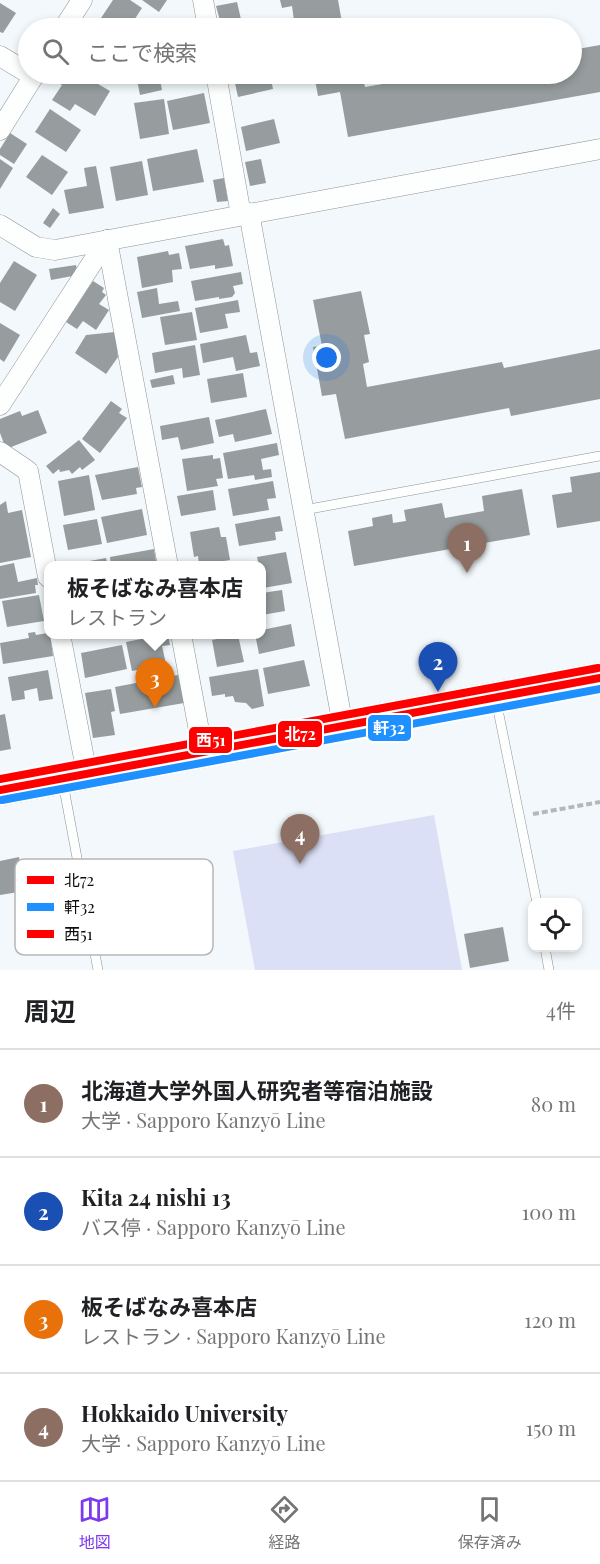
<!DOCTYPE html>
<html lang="ja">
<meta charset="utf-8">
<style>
:root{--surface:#fff;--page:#f6f6f6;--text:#202124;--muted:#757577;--line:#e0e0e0;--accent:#7c3aed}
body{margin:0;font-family:"Playfair Display","Noto Sans JP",serif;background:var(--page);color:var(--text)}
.controls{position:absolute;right:18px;bottom:18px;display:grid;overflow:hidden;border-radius:12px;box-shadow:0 3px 9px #0003}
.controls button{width:54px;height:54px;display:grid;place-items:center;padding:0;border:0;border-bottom:2px solid var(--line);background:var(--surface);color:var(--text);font:30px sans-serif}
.you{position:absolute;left:327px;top:358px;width:21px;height:21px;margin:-15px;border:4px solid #fff;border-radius:50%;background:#1a73e8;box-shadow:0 0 0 9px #1a73e833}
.badge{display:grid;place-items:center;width:39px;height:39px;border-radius:50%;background:var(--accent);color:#fff;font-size:20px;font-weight:700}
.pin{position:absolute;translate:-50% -50px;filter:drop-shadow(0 2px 3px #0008)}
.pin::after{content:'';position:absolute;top:32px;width:21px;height:18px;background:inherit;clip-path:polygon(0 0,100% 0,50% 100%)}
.popup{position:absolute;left:44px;top:561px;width:222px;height:78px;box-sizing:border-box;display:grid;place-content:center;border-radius:12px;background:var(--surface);filter:drop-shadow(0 2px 4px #0005);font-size:20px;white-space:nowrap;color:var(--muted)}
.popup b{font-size:22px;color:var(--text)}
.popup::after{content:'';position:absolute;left:50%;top:100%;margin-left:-12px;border:12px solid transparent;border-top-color:var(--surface)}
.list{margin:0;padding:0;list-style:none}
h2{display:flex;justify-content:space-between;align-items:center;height:78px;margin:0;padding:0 24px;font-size:26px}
h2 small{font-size:20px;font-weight:400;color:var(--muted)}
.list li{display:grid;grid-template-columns:39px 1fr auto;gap:18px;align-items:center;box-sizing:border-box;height:108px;padding:0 24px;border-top:2px solid var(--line)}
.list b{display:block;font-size:22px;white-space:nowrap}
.list p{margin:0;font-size:20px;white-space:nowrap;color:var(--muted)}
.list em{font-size:20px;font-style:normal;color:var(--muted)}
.icon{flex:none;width:33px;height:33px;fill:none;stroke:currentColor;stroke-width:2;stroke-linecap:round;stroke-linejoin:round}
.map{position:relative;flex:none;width:600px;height:970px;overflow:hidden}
.search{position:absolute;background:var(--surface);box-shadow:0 3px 9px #0003;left:18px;right:18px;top:18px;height:66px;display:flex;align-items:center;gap:15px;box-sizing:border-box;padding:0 21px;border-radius:33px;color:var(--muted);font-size:22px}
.sheet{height:510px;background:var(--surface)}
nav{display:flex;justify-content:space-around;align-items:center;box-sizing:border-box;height:84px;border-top:2px solid var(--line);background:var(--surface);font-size:16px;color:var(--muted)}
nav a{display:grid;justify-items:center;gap:3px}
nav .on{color:var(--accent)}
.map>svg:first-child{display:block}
</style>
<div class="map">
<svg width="600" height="970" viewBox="0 0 600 970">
<rect width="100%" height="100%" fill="#f2f8fb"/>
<polygon fill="#dbe0f6" points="434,815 462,970 255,970 233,851"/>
<g fill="#979d9e">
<polygon points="113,0 130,0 142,8 129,28 111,28 99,21"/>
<polygon points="142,0 167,0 159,12"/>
<polygon points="280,0 338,0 343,28 295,28 292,6 282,8"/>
<polygon points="237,2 243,28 222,28 216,6"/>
<polygon points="0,3 16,13 3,33 0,32"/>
<polygon points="600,45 600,92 348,137 340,92 318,96 314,74 362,74 365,87 442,74 572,74 572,50"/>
<polygon points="56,74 81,74 110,91 95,116 75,104 70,111 52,100 62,85 52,79"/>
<polygon points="142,74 159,74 162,90 140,95 136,75"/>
<polygon points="163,74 197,74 197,76 165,83"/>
<polygon points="233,74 270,74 273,89 238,97"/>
<polygon points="204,93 210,123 173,130 167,101"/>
<polygon points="164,99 169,134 140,139 134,103"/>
<polygon points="50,109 81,130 66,152 35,132"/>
<polygon points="274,119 280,143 246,151 241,127"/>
<polygon points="10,133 27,144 14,164 0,155 0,149"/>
<polygon points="197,149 204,182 153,191 147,159"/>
<polygon points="42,155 68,172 52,195 26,177"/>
<polygon points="0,159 13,168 0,189"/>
<polygon points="261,159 266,183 250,186 245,162"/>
<polygon points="142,161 148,195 116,201 110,167"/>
<polygon points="96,166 104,208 69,214 64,190 87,186 84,168"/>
<polygon points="224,178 228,201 217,202 213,180"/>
<polygon points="53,208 60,214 50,228 43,223"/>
<polygon points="223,239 225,246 229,245 233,266 215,269 215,265 190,269 185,246"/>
<polygon points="168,251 169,255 179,253 182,269 172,270 173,282 142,288 137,257"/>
<polygon points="14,261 37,275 15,311 0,302 0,283"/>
<polygon points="76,265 78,275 51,280 49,269"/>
<polygon points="241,272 243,284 233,286 235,293 232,297 219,299 219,297 195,301 191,281"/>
<polygon points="93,281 104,288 102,292 106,295 99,304 109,310 96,330 83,321 77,329 66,322"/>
<polygon points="157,288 159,304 178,301 180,311 142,318 137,292"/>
<polygon points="361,291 370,334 364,335 369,362 363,364 367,387 502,362 504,368 600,349 600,399 511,416 509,408 345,439 336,394 322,396 313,347 322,346 313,300"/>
<polygon points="238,300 240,312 225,314 228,328 200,333 195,308"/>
<polygon points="192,312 197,340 165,345 160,317"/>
<polygon points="0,323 20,335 4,362 0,359"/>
<polygon points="115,332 118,357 106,374 75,353 86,335"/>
<polygon points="246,335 250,353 257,352 260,366 236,371 233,357 203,363 200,344"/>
<polygon points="195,345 200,375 183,378 182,368 155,373 152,353"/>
<polygon points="243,373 247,397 211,403 207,379"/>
<polygon points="173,375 175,384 152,388 150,380"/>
<polygon points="111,401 122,409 119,413 127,418 100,453 82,439"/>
<polygon points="266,409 272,434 235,442 233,434 219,437 215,420"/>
<polygon points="38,410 47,433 6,449 0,433 0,419 20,411 22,416"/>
<polygon points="209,417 214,443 181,450 178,437 162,440 160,426"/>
<polygon points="79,440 95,460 82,470 80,467 72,474 69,470 60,472 59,469 53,474 46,466"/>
<polygon points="277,443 279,455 261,459 263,470 271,469 272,477 255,480 254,475 228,479 223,453"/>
<polygon points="213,455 213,459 220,458 223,478 216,479 218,486 187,491 182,459"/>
<polygon points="138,467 142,487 136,488 137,494 102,500 95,475"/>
<polygon points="600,472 600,521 557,528 552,495 572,492 570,477"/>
<polygon points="89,475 95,510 64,516 58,481"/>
<polygon points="273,481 276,498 267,499 269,510 233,516 228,489"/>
<polygon points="522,489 530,535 354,566 348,531 373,526 372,518 392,514 393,523 406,521 404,510 442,503 445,518 484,511 482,496"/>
<polygon points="213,490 216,510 181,516 177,496"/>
<polygon points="6,501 8,513 22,510 31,557 0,563 0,505"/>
<polygon points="142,509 147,535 107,543 101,517"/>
<polygon points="280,516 283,531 275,532 276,540 239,546 235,524"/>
<polygon points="97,519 102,544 68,550 63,525"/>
<polygon points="219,527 221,537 226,537 230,560 199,565 198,556 194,557 190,532"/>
<polygon points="154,549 156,561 151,562 151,566 111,566 110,557"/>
<polygon points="286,552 292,583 263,588 262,566 259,566 257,557"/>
<polygon points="106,558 108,566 73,566 73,564"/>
<polygon points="14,563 18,582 37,578 38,585 35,585 36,593 0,599 0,566"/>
<polygon points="282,590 285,611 262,615 262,593"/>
<polygon points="39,595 44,621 7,627 2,601"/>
<polygon points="291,624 295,646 259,654 255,634 262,634 262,630"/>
<polygon points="35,632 36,635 48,633 50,634 53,656 3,664 0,643 29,638 28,633"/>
<polygon points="166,634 168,634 170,645 162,646 166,664 132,671 126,642"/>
<polygon points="238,635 244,662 217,667 212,640"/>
<polygon points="122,645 127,669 85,678 81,653"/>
<polygon points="304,660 310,686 268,694 263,668"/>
<polygon points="258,669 264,706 252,709 246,703 235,702 233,696 225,697 225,694 212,696 209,677"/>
<polygon points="48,670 53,699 39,701 37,688 24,691 25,699 12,701 8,677"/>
<polygon points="178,675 184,703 120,714 115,687"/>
<polygon points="111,689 115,711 111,712 115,735 93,738 85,693"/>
<polygon points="5,714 11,749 0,751 0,715"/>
<polygon points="19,857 25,891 0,895 0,861"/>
<polygon points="503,927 509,961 470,968 464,934"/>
</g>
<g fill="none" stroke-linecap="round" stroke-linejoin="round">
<g stroke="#909394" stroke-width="10">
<g id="service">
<polyline points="304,510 600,456"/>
<polyline points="496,700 537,903"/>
<polyline points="63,783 98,970"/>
<polyline points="545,948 549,970"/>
</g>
</g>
<g stroke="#909394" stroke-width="21">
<g id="minor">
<polyline points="203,0 208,28"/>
<polyline points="64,28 82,0"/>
<polyline points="0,56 33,76"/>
<polyline points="216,74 241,215"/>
<polyline points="0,130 35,74"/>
<polyline points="249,213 343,726"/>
<polyline points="0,225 36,247 55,250 600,149"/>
<polyline points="107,240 168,566"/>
<polyline points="0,405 107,240"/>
<polyline points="0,452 28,471 48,577"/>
<polyline points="60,634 87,774"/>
<polyline points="181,634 203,752"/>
</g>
</g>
<g stroke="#7d8081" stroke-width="32">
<polyline id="primary" points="0,790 600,678"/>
</g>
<polyline stroke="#b6b7b8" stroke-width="4" stroke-dasharray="6 3" stroke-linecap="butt" points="533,814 600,802"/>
<use href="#service" stroke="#fdfefe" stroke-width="9"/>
<use href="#minor" stroke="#fdfefe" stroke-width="20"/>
<use href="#primary" stroke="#d8e6ed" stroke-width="30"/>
<g stroke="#fff" stroke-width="12">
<polyline id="bus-1" points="0,790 600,678"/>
</g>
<g stroke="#fff" stroke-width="12">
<polyline id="bus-2" points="2,800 600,689"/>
</g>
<g stroke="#fff" stroke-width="12">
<polyline id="bus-3" points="0,779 598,668"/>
</g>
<use href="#bus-1" stroke="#f00" stroke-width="8"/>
<use href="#bus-2" stroke="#1e90ff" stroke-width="8"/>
<use href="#bus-3" stroke="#f00" stroke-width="8"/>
</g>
<rect x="15" y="859" width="198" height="96" rx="9" fill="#fff" stroke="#b6b6b6" stroke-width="1.5"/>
<rect x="27" y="876" width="27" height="8" fill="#f00"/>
<rect x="27" y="903" width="27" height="8" fill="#1e90ff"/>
<rect x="27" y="930" width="27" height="8" fill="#f00"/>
<g font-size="16" fill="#0d0d0d">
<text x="64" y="886">北72</text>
<text x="64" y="913">軒32</text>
<text x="64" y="940">西51</text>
</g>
<g stroke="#fff" stroke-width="2">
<rect x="367" y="714" width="45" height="28" rx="6" fill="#1e90ff"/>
<rect x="277" y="720" width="46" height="28" rx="6" fill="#f00"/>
<rect x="188" y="726" width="45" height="28" rx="6" fill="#f00"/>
</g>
<g font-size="16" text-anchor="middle" font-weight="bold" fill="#fff">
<text x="389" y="734">軒32</text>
<text x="300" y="740">北72</text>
<text x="211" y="746">西51</text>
</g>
</svg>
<div class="controls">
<button><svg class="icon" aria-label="locate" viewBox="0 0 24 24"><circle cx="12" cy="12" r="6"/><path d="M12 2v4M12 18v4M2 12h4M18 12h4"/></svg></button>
</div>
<div class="you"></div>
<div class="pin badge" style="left:467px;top:573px;background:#8d6e63">1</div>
<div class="pin badge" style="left:438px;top:692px;background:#1a4fb4">2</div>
<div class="pin badge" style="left:155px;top:708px;background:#e8710a">3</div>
<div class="popup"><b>板そばなみ喜本店</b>レストラン</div>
<div class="pin badge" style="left:300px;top:864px;background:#8d6e63">4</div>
<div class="search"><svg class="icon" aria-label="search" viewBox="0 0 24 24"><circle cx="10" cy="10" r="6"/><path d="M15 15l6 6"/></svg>ここで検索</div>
</div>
<section class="sheet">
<h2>周辺<small>4件</small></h2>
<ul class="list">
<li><span class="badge" style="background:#8d6e63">1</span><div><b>北海道大学外国人研究者等宿泊施設</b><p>大学 · Sapporo Kanzyō Line</p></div><em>80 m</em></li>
<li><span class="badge" style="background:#1a4fb4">2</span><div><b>Kita 24 nishi 13</b><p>バス停 · Sapporo Kanzyō Line</p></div><em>100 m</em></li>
<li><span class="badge" style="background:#e8710a">3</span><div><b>板そばなみ喜本店</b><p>レストラン · Sapporo Kanzyō Line</p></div><em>120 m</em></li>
<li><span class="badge" style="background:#8d6e63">4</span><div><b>Hokkaido University</b><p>大学 · Sapporo Kanzyō Line</p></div><em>150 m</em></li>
</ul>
</section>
<nav>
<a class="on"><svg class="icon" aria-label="map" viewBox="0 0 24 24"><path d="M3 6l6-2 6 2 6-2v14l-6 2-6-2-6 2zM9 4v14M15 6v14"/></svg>地図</a>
<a><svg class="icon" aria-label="directions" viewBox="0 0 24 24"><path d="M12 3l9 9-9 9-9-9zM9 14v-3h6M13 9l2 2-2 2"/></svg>経路</a>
<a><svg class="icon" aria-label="saved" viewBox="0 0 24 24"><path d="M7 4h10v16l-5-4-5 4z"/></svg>保存済み</a>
</nav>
